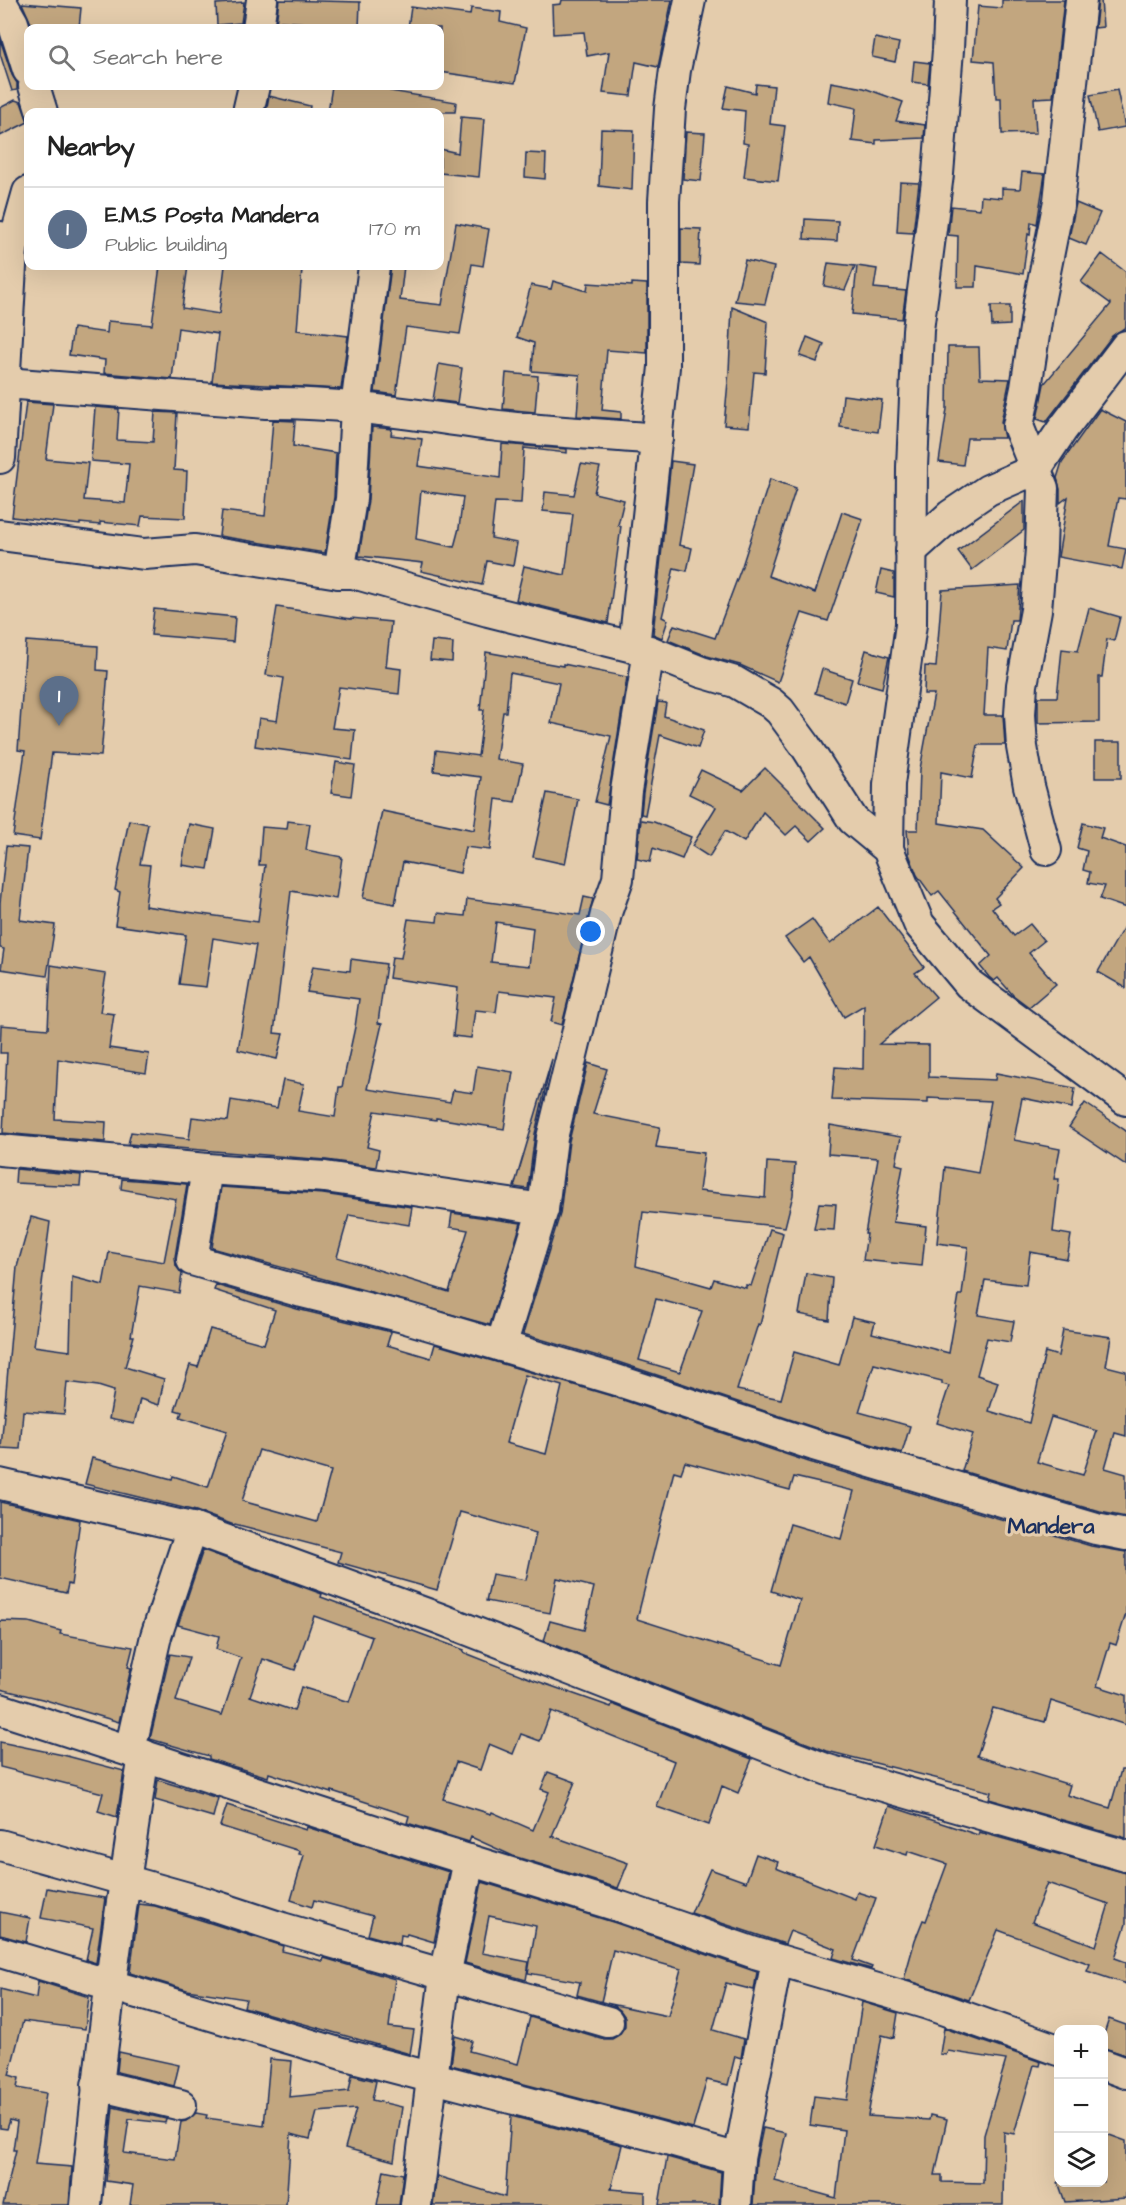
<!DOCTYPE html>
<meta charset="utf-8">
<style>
:root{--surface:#fff;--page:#f2f2f2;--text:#222;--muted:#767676;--line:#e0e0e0;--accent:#7c3aed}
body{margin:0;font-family:"Architects Daughter",sans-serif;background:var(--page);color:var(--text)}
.controls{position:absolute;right:18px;bottom:18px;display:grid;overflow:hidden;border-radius:12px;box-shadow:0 6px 24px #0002}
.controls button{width:54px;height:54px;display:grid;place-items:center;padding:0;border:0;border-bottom:2px solid var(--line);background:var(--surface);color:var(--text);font:30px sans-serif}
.you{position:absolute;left:591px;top:932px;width:21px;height:21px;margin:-15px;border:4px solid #fff;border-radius:50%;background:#1a73e8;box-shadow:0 0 0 9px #1a73e833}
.badge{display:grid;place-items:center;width:39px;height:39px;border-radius:50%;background:var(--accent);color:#fff;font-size:20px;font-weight:700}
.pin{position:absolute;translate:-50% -50px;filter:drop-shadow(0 2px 3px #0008)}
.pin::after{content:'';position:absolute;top:32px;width:21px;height:18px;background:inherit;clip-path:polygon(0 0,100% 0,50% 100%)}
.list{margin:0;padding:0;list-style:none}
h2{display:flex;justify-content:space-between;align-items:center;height:78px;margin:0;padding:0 24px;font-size:26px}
h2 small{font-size:20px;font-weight:400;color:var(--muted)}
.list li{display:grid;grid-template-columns:39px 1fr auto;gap:18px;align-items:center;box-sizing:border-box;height:84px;padding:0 24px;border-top:2px solid var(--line)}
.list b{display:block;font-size:22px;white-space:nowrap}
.list p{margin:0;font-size:20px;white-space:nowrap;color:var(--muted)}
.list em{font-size:20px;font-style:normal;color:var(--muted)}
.icon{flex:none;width:33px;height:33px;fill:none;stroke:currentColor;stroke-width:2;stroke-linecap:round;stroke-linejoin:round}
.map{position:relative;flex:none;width:1126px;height:2205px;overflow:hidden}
.search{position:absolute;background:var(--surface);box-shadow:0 6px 24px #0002;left:24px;top:24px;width:420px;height:66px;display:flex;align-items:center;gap:15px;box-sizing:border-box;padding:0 21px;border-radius:12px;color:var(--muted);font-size:22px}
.panel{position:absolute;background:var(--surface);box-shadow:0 6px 24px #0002;left:24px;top:108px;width:420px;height:162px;border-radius:12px}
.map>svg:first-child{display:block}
</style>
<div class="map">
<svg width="1126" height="2205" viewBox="0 0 1126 2205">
<rect width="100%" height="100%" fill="#e4ccac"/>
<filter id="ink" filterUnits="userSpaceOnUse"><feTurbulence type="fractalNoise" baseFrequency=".0167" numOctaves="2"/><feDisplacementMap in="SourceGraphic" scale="12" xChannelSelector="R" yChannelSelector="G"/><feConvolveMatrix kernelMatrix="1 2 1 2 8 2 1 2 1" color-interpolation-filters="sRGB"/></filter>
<g filter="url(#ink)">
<g fill="#c2a67f" stroke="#1b2f5e" stroke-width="1.5" fill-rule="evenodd">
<polygon points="279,0 360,2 359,28 333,28 333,25 281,21 281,24 276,24"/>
<polygon points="562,0 672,0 658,67 636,62 631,96 603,93 609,52 587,56 584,32 553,34 552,5 561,4"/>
<polygon points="1002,0 1064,0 1053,97 1034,98 1036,133 1002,134 1001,98 996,98 994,62 973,60 978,6 1002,8"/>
<polygon points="1098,0 1101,0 1103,27 1095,28"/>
<polygon points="244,2 241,23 217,25 216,4"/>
<polygon points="22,3 81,8 79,28 33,28"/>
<polygon points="411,7 470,15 471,8 501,12 500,22 526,28 515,83 440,72 440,28 408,28"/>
<polygon points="875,38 899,43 895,62 872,57"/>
<polygon points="0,39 12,75 17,83 17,90 12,91 0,54"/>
<polygon points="914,61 930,63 928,84 912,82"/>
<polygon points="831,82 864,88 903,102 896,121 925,125 924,138 876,140 876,144 852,141 856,108 828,102"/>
<polygon points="756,84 774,86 770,124 785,126 778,181 744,177 748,144 743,143 745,111 723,108 728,86 755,93"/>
<polygon points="332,86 391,86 390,91 456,102 455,112 328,112"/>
<polygon points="1117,90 1125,127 1098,132 1090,95"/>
<polygon points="269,96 310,106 309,112 266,112"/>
<polygon points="15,100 21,102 28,122 0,136 0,108"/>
<polygon points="461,117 484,119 479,177 440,173 440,149 458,153"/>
<polygon points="601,129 634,130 632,190 599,186"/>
<polygon points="686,132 705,133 701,181 683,179"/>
<polygon points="526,153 546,154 545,179 525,177"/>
<polygon points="1022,172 1045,174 1037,224 1031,222 1030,235 1028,234 1023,274 977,266 976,287 957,287 958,236 948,235 951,206 980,209 981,196 1002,198 1002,188 1020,189"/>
<polygon points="900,182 919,183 913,233 897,232"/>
<polygon points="1076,203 1100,213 1086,245 1069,238"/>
<polygon points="805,219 838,221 837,241 804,239"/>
<polygon points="456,223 489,229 483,266 472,264 460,334 406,327 396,395 375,392 391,266 404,266 400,300 442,305"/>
<polygon points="681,228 701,229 699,265 681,264"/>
<polygon points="1102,254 1126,272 1126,327 1112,336 1046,422 1037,419 1044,384 1111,304 1081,282"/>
<polygon points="745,260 774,267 765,304 735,301"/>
<polygon points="828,263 855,266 845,290 824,286"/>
<polygon points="160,266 188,266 182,308 219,314 225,266 268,266 302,269 297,330 348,336 341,389 212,382 218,334 178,328 172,379 104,373 105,360 69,355 73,328 107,333 108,321 152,325"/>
<polygon points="857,266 877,269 874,288 906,291 902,319 852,314"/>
<polygon points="553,281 587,291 588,283 632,286 632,283 647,284 647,353 607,350 602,410 621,412 621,419 577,416 580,375 532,371 534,343 517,337 531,285 551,289"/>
<polygon points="991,306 1010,306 1010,325 992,326"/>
<polygon points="732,307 768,322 765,373 754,372 749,427 724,425 729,371"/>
<polygon points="807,337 824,344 817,362 800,356"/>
<polygon points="948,347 979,347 980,378 1010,379 1001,422 1004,438 967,438 963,465 939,462 947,409"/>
<polygon points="439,364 462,368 457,403 433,400"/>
<polygon points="506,373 538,376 535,412 503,409"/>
<polygon points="843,395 882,400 878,432 840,427"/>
<polygon points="26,402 53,404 46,459 88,463 84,500 125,503 129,464 91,461 95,407 119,409 117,440 153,442 155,412 177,413 174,470 187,471 185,518 142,516 140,526 100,522 100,525 80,523 80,525 12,517"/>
<polygon points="1100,409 1126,422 1126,499 1118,498 1109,546 1126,549 1122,569 1058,557 1068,497 1060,503 1060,489 1057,478 1062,462"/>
<polygon points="273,420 295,421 293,446 336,453 334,497 325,553 219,536 222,511 265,516"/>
<path d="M372,427L392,429L391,435L422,439L418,466L500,478L502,444L567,449V453L524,448L521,503L495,502L491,538L517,543L513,566L487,561L482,585L421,571L423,563L359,556L368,500ZM421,491L463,497L459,528L454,547L416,539Z"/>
<polygon points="671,461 693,464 679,545 692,548 687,571 674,568 662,617 668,620 662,638 653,634"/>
<polygon points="581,464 600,467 594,493 624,500 618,525 621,526 608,623 516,600 524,566 565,575 573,514 543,511 545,492 574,495"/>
<polygon points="770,479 796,488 768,576 815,593 842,512 863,519 828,621 802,613 778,682 740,665 707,656 668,640 674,625 715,638 742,566"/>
<polygon points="1024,501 1024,530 972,570 958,551"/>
<polygon points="881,570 894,573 894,597 876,593"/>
<polygon points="1020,585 1017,620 1011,620 1007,651 988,648 984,715 1003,715 1005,745 978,745 972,778 941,772 939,823 983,830 1024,868 995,898 999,903 992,908 1014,936 1030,924 1044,941 1029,953 1056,984 1029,1007 1013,995 998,978 994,981 989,977 980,966 991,956 939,891 932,896 917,875 909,854 907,830 918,830 920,769 934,694 924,694 925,666 936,667 942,590"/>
<polygon points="277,607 351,619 351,618 391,622 386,667 401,669 399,694 339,687 332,728 355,730 352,760 255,746 259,718 277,721 284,678 266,675"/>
<polygon points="1089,608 1120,617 1114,641 1107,639 1102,677 1099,677 1099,722 1038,723 1038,697 1057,697 1062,649 1078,651"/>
<polygon points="154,609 235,617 233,642 151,635"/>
<polygon points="26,641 98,646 97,670 108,671 101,756 52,753 40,840 13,836 25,751 18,750"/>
<polygon points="432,641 453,643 452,662 430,660"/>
<polygon points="866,650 889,657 882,688 857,681"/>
<polygon points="486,652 563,666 563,664 627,677 607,805 595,802 611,736 551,723 559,683 510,673 506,712 503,712 496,759 523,764 515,802 496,799 490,850 465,847 460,873 403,862 395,904 363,898 382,811 474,830 481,777 434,771 436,750 478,756 484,710 480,710"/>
<polygon points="822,669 852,679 845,703 815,693"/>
<polygon points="658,702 666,703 664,716 704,730 698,748 660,735 645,815 641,814 643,793"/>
<rect x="1095" y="742" width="26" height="36"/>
<polygon points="336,762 355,765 351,796 331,793"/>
<polygon points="765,768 825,828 811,841 796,826 786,835 763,812 744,842 725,831 709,857 692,846 716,807 689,794 701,770 743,790"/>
<polygon points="547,793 578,799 565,864 533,857"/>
<polygon points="129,820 148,824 140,864 150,865 145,906 258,922 265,865 259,865 262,827 287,829 288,821 310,824 306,850 342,857 336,899 291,891 274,1033 283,1034 277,1059 238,1050 256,945 213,938 206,987 179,984 186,935 115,925 120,892 115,890"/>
<polygon points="641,820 654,822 691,837 682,859 653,848 650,862 637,859"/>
<polygon points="1083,823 1103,828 1100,838 1126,847 1126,908 1100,899 1105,886 1088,883 1090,872 1083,870 1087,851 1077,848"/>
<polygon points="189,824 215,829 208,869 182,865"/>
<polygon points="6,846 28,848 20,920 55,925 47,976 1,969 4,949 0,948 0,903"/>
<path d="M584,897L593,899L562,1025L551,1022L556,998L499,991L496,1012L475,1010L471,1038L453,1036L458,988L389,978L392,957L401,958L408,919L437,922L438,913L465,916L467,899L580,915ZM496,922L533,928L529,966L491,962Z"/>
<path d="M878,907L924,967L915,973L936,997L879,1044L929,1045V1077L995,1080L996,1073L1075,1088L1072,1108L1022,1098L1014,1140L1060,1149L1054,1179H1059L1053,1232L1071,1235L1067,1259L1030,1252L1026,1285L985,1280L978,1315L1014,1321L1010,1342L987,1338L977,1375L998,1382L989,1411L1029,1423L1045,1352L1058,1356L1063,1330L1111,1337L1106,1366L1126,1371V1436L1115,1433L1105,1468L1126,1474V1517L1100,1512L962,1471L973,1434L937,1423L949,1386L942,1384V1381L874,1364L859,1412L910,1426L902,1453L819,1429L618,1362L523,1334L560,1214L569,1141L588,1063L607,1069L593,1114L660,1127L656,1147L704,1153L699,1191L765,1198L767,1162L795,1164L793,1195L785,1227L643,1212L636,1266L711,1287L714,1279L746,1288V1285L751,1286L770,1229L783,1233L760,1325L758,1324L737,1390L781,1399L794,1352L839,1365L852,1317L875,1322L872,1333L949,1353L959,1295H962L968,1247L937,1243L945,1167L978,1173L991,1101L928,1098V1103L832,1100L835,1067L863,1069L864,1005L844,1017L809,957L803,962L785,938L812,919L830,944ZM656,1299L702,1311L680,1372L639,1360ZM1051,1417L1097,1431L1083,1475L1037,1462Z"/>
<polygon points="1126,923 1126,988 1098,972"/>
<polygon points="351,959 386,964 378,1023 382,1024 367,1089 450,1102 453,1090 473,1093 477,1066 513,1072 504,1129 436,1118 436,1120 375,1111 367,1147 379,1150 376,1167 326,1160 128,1144 131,1132 189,1139 192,1117 228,1121 231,1100 277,1108 283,1080 304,1084 298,1111 335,1117 339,1087 342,1087 355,1027 359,999 307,992 313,966 350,971"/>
<polygon points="51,965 106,974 100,1012 114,1014 109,1048 149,1054 146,1073 58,1059 55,1119 106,1122 105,1142 3,1133 7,1053 0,1053 1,1025 48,1029"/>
<polygon points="552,1059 535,1134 528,1189 514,1187"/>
<polygon points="1085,1103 1126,1131 1126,1165 1069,1127"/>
<polygon points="830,1125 901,1137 896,1164 903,1166 893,1222 926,1226 922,1266 863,1260 867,1234 865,1234 878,1158 828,1154"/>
<polygon points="16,1169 81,1175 80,1186 15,1183"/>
<polygon points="122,1179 187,1184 175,1257 176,1266 182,1274 179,1293 140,1286 131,1336 134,1336 125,1367 164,1379 159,1405 140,1399 134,1424 109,1419 114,1391 98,1386 67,1382 64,1414 23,1411 20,1449 1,1448 17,1267 31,1217 50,1222 34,1346 70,1351 72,1277 103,1285 109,1252 164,1262 176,1199 121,1189"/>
<polygon points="221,1187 323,1194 412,1207 409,1225 349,1215 337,1257 449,1292 468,1230 450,1227 452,1213 521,1223 490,1325 212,1248"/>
<polygon points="819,1203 836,1204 834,1230 814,1229"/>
<polygon points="806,1273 832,1278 829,1320 799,1314"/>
<path d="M216,1285L297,1309L391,1332L387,1345L431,1358L435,1344L608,1395L809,1462L1091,1546L1126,1552V1614L1116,1645L1110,1643L1097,1686L1126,1695V1725L1051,1701L1045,1722L993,1708L977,1756L1070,1785L1067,1795L1110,1808L1121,1770H1126V1838L989,1799L991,1792L827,1751L544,1641L550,1621L584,1630L594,1587L557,1578L550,1613L486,1601L492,1574L526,1580L536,1533L460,1512L437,1590L338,1562L341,1552L235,1524L234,1525L196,1511L85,1484L92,1458L172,1479L173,1476L208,1487L227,1431L180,1417L182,1412L175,1410L190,1365L198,1367L210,1329L264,1344L275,1310L214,1290ZM525,1375L562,1386L546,1454L506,1443ZM259,1450L331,1471L317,1522L242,1501ZM685,1462L790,1490L794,1477L854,1491L841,1539L790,1524L771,1591L800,1600L781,1665L637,1619L674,1471L681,1473Z"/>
<polygon points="0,1502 80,1520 71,1585 68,1584 66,1593 0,1578"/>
<path d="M203,1550L322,1594L321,1597L464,1650L463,1652L534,1680L611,1707L612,1704L752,1759L738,1793L722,1786L709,1825L657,1807L674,1761L551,1711L540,1741L521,1734L513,1754L489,1744L480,1770L456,1762L443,1799L491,1814L492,1812L533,1830L549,1792L541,1789L548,1772L575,1782L552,1836L628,1863L618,1888L513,1856L471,1837L469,1842L466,1841L407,1823L409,1816L332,1791L331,1793L269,1773L268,1777L209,1759V1756L150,1739L170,1654L189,1657L176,1701L222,1715L241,1658L216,1649L219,1636L178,1625ZM314,1616L372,1637L349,1702L301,1687L294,1711L250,1696L263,1659L295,1670Z"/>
<polygon points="0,1621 29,1622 61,1631 60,1634 133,1647 128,1667 131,1668 119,1722 42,1699 0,1689"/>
<polygon points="0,1742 63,1755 124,1771 117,1817 98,1811 103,1793 0,1767"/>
<polygon points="158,1780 218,1798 213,1817 155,1800"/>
<polygon points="227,1805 306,1830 307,1827 310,1828 449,1872 434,1942 407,1934 406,1936 401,1935 400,1944 368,1935 373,1916 314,1900 312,1907 291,1900 304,1855 299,1854 300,1851 220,1826"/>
<path d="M889,1806L978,1835L979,1832L1126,1873V1924L1115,1958L1126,1962V1984L1087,1971L1090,1964L998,1930L969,2000L904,1979L915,1940L923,1920L926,1921L947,1864L908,1851L907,1855L876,1845ZM1047,1883L1109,1904L1096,1946L1032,1922Z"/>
<polygon points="756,1854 778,1862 776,1868 855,1899 857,1892 876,1898 853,1960 872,1967 871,1969 833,1958 836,1949 790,1931 785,1944 691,1913 710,1869 746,1882"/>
<path d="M482,1882L616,1923L757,1972L754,1990L726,1983L713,2030L744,2039L741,2058L735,2056L728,2085L707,2080L693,2128L451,2065L455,2036L472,2041L469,2051L518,2064L530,2017L604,2039H612L619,2035L625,2026V2017L620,2010L613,2005L577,1995L580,1982L528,1973L536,1926L489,1916L482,1953L529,1962L526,1980L465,1963ZM613,1950L681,1969L668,2016L601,2002Z"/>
<polygon points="47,1888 105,1898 96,1963 86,1960 93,1928 41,1918"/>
<polygon points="139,1904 155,1906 201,1920 283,1946 282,1951 323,1961 324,1958 395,1979 389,2027 414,2030 410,2054 244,2007 246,1999 187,1990 130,1973"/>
<polygon points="0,1912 30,1918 26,1942 0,1935"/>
<polygon points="38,1981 89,1997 85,2029 23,2021 9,2075 19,2078 17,2088 46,2093 35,2164 72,2167 69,2205 3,2205 16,2150 13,2150 17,2122 10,2120 7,2129 0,2128 0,1989 36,1998"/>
<polygon points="862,2002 898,2013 894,2038 882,2035 868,2116 929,2120 930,2115 947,2119 935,2175 942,2175 942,2182 983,2183 984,2135 1006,2060 948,2051 946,2055 940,2054 944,2028 1041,2062 1040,2066 1034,2065 1014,2134 1004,2132 1003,2205 753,2205 756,2161 763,2128 786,2133 775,2181 836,2198 844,2130 810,2125 814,2096 847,2100"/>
<polygon points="1109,2019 1126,2025 1126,2055 1104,2048 1104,2034"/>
<polygon points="119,2052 179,2065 174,2086 117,2072"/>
<polygon points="270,2059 292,2061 289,2097 349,2091 352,2075 376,2081 372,2100 402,2107 394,2161 345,2148 356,2109 317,2112 310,2139 291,2134 286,2205 130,2205 133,2185 106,2181 113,2107 166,2119 165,2123 129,2119 124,2153 175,2159 181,2122 186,2121 196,2113 207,2115 206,2118 264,2126"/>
<polygon points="511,2116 622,2145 611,2189 645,2192 645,2205 433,2205 437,2176 505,2197"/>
<polygon points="1104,2133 1126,2141 1126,2198 1065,2202 1058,2182 1104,2182"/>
<polygon points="667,2157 721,2172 719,2205 659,2205"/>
<polygon points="384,2170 403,2174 399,2205 377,2205"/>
</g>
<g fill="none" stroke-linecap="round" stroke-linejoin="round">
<g stroke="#1b2f5e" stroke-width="34">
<g id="minor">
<polyline points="0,0 13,23 28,70"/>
<polyline points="258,28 262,0"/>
<polyline points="34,86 42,112"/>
<polyline points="248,112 254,86"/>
<polyline points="0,237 12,249 0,458"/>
<polyline points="12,249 28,192"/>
<path d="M5,383L266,403C344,402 421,416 498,426C551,432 604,434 657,439"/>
<polyline points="0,535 144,554 195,550 339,573 353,573 488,611 649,651 701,672 735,682 771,703 780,711 805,745 853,820 888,849 919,924 969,984 1126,1100"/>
<polyline points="911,551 951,515 988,490 1036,469 1062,430 1126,346"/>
<polyline points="339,573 351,499 356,408 374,266"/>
<polyline points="634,647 664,367 664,201 670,109 675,70 690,0"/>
<polyline points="888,849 889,784 911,624 912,467 918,330 938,174 948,50 950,0"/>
<polyline points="1046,850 1029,786 1022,747 1020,714 1022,685 1036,610 1041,549 1043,488 1018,426 1026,388 1039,302 1059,201 1081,0"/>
<polyline points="0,1150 207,1169 325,1177 543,1209"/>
<polyline points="207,1169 192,1260 302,1292 403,1317 613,1379 814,1445 1096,1529 1126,1535"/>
<polyline points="501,1346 543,1209 552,1138 607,910 618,879 626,791 649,651"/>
<polyline points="0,1484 192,1528 438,1618 828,1770 1126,1856"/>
<polyline points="0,1709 391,1836 621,1907 755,1953 928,2004 1058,2050"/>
<polyline points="130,1750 156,1636 192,1528"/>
<polyline points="0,1845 206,1903 282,1928 608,2022"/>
<polyline points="0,1952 342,2054 656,2136 739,2159"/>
<polyline points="1104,2065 1126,2073"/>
<polyline points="97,2085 181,2105"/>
<path d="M86,2205C99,2054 121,1904 144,1755"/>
<polyline points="416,2205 445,1976 469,1860"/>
<polyline points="736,2205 739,2159 777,1960"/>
</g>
</g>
<use href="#minor" stroke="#e4ccac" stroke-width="30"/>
</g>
</g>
<g text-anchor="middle" stroke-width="6" stroke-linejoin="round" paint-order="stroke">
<g font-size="22" font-weight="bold" fill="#1b2f5e" stroke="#e4ccac">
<text x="1051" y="1533">Mandera</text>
</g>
</g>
</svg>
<div class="controls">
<button>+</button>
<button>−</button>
<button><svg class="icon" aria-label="layers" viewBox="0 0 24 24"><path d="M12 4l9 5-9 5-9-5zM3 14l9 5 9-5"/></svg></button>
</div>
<div class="you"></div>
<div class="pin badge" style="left:59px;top:726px;background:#5c6f8a">1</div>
<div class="search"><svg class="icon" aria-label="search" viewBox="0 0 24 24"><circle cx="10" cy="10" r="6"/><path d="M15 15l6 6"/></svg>Search here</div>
<section class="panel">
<h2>Nearby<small></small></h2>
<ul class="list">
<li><span class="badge" style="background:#5c6f8a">1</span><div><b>E.M.S Posta Mandera</b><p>Public building</p></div><em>170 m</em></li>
</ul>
</section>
</div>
